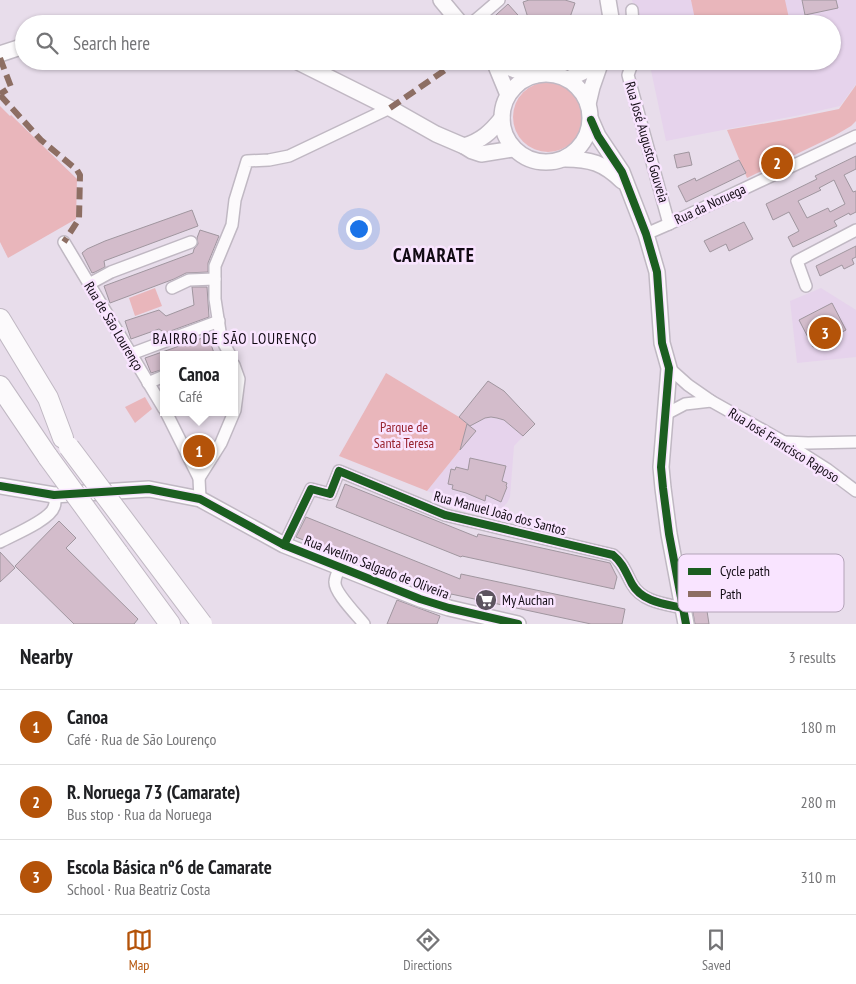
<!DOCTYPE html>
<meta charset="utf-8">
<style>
:root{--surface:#fff;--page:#f2f2f2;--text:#202124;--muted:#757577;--line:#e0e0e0;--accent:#b45309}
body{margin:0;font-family:"PT Sans Narrow",sans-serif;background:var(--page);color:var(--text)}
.you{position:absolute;left:358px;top:228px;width:18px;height:18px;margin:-12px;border:4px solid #fff;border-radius:50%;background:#1a73e8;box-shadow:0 0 0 8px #1a73e833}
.badge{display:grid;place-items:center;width:32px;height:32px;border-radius:50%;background:var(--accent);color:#fff;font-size:16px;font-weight:700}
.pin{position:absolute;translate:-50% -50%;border:2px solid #fff;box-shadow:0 1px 5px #0006}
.popup{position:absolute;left:160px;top:351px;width:78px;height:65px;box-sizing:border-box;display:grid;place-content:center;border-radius:0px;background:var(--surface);filter:drop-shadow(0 1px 4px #0005);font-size:16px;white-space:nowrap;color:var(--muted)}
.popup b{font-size:19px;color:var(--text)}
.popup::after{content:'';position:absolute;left:50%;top:100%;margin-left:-10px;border:10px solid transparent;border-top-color:var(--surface)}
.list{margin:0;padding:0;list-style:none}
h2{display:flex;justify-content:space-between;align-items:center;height:65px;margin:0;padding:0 20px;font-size:21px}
h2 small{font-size:16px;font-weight:400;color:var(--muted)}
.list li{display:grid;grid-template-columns:32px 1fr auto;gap:15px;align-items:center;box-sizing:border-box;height:75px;padding:0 20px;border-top:1px solid var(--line)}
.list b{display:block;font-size:19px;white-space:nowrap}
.list p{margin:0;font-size:16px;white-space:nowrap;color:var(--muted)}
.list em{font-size:16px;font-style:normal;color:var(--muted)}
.icon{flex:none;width:28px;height:28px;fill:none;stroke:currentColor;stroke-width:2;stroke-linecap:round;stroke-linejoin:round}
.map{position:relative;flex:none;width:856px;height:624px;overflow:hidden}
.search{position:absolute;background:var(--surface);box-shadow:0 1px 4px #0004;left:15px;right:15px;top:15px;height:55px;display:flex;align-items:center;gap:12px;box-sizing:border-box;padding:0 18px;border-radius:28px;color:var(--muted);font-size:19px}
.sheet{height:290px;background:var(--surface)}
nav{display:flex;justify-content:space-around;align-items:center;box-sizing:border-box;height:70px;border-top:1px solid var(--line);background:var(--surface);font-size:14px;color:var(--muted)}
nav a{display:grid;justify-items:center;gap:2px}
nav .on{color:var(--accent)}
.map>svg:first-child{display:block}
</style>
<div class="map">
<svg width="856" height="624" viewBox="0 0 856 624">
<rect width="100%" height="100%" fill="#e8ddeb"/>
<g fill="#e6d3ec">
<polygon points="632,0 856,0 856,84 840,106 800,115 666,141 649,61 832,61 832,24 639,24"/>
<polygon points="821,288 856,310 856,357 797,363 790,301"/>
<polygon points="488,381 504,391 535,424 514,446 510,497 507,503 503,507 493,511 485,511 486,504 477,502 475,509 427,491 460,450 467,424 459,417"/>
</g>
<g fill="#e9b6bb">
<polygon points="691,0 785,0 790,23 696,24"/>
<circle cx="548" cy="117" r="35"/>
<polygon points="856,85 856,121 851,126 834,136 747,178 727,130 790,119 839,109"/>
<polygon points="0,106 10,116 11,115 77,179 76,219 8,258 0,242"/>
<polygon points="155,288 162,306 135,316 129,298"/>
<polygon points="386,373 459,417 467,424 460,450 427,491 339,456"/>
<polygon points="145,397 152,409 135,423 125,407"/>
</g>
<g fill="#d3bccb" stroke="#a0969f" fill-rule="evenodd">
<polygon points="529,0 565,0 575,3 568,23 547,16 529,21 523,2"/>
<polygon points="802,0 836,0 838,8 805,15"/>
<polygon points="508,4 526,24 486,24"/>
<polygon points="689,152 692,165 677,168 674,155"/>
<path d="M856,156V169L844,175L853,192L856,191V212L850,215L849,213L834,221L837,226L793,247L788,237L799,231L789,212L773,220L766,204L817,179L815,176ZM834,180L845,204L830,212L828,208L807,218L798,201L821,190L819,188Z"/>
<polygon points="739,160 746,173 686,202 678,186 695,178 696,181"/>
<polygon points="192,210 198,226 104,261 105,267 95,272 92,273 82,253 87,249 105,241"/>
<polygon points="744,222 753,239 729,251 726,244 710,252 704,241"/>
<polygon points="200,230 219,236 208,263 208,272 186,273 174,279 110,303 104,286 193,253 194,249 198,244 197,238"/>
<polygon points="856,246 856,257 852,259 854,264 844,269 842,265 820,276 816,266"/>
<polygon points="192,287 207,287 209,317 165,333 159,329 131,339 125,321 159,310 166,316 194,305"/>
<polygon points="832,303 846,330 813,347 799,320"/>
<polygon points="208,336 214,353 208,355 164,355 164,369 151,373 145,358"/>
<polygon points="488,381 504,391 535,424 523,436 504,420 497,418 491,417 485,418 470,426 459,417"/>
<polygon points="467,424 476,431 460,450"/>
<polygon points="470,458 506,466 502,481 507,483 506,486 507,487 501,502 486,495 485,501 466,493 452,489 453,485 448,484 451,469 455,470 456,467 468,470"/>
<polygon points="345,484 477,537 478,534 610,563 617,577 614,589 462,556 461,557 336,507"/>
<polygon points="306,517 460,579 461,574 625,609 622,624 591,624 451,594 450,598 444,597 296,537"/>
<polygon points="59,521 76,538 66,548 138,619 134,624 74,624 15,566"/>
<polygon points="0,552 15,568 0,582"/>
<polygon points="701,570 703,585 709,624 695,624 686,573"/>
<polygon points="397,600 440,616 437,624 387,624"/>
</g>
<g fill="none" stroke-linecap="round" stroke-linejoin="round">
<g stroke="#c0b8c3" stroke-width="14">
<g id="minor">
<polyline points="632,10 633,24"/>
<polyline points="471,24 499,0"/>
<polyline points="633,61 628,75 669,224"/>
<polyline points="646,234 669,224 856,136"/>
<polyline points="64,242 164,409"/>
<polyline points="89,284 111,272 191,242"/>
<polyline points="806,286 797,261 856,230"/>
<polyline points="172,288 189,280 215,279"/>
<polyline points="131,354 219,321"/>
<polyline points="230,355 221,338 215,299 215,266 232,225 235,200 247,161 269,160 289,156 390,108"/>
<polyline points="669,368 688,385 711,401 784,442 828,470 856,491"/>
<polyline points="148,383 164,376"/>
<polyline points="166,412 199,478 200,499"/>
<polyline points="666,414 685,404 711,401"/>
<polyline points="785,442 808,443 856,442"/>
<polyline points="199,478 221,443 235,410 239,379 234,365"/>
<path d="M0,542C13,535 50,520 54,507C56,503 55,499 54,495"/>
<path d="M284,545L311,489L330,494L339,471L445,515L613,555C623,563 626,573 632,584C642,602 665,604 683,608"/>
<path d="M340,567C338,572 335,577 335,582C334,592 357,615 364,624"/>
</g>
</g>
<g stroke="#c0b8c3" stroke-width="18">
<g id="tertiary">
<polyline points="441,0 461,24"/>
<polyline points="608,0 612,24"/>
<polyline points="0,54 24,46"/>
<polyline points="296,61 390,108 436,134 464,146 472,151 481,154 513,149"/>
<polyline points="494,61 508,95"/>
<polyline points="494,62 515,70 536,75"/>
<circle cx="546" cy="118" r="44"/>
<polyline points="568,79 587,70 601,61"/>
<polyline points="588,104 592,87 601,61"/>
<polyline points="591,120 598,136 622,172 646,234 657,272 662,343 669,368 661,467 663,488 669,534 686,624"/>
<path d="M464,146C481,141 491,132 502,118"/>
<path d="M565,159C590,159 604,163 622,181"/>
<polyline points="0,486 54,495 149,489 200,499 284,545 420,599 449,608 518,624"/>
</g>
</g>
<g stroke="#c0b8c3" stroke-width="22">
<g id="trunk">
<polyline points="0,319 48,398 63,438"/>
<polyline points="0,386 48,457"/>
<polyline points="118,553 170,624"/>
</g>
</g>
<use href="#minor" stroke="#fcfafc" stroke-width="11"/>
<use href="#tertiary" stroke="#fcfafc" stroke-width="15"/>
<use href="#trunk" stroke="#fcfafc" stroke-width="20"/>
<g stroke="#c0b8c3" stroke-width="22" stroke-linecap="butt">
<g id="trunk-bridge">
<polyline points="69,447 202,624"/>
<polyline points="48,457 118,553"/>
</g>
</g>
<use href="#trunk-bridge" stroke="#fcfafc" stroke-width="20"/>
<g stroke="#8d6e63" stroke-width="6" stroke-dasharray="12 6" stroke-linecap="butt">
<polyline points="0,58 11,87 0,94"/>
<polyline points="0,95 41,140 77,170 80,175 79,219 64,242"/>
<polyline points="390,108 448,68 454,61"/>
</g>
<g stroke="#f9e4ff" stroke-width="11">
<g id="cycleway">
<polyline points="591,120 598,136 622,172 646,234 657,272 662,343 669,368 661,467 663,488 669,534 686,624"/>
<polyline points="0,486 54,495 149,489 200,499 284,545 420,599 449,608 518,624"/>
<path d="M284,545L311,489L330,494L339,471L445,515L613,555C623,563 626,573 632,584C642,602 665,604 683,608"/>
</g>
</g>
<use href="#cycleway" stroke="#1b5e20" stroke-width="8"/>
</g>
<defs>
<g id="supermarket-disc" transform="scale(1.125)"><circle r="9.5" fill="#5c545f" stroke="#f9e4ff"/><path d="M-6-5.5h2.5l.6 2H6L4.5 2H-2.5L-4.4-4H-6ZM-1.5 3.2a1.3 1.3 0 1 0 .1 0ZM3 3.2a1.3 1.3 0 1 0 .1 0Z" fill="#fff"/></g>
</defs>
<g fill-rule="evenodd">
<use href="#supermarket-disc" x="486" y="600"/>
</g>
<g text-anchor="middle" stroke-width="5" stroke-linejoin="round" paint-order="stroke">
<g font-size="14" fill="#110a13" stroke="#f9e4ff">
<text transform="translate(647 142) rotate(74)" y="5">Rua José Augusto Gouveia</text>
<text transform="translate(710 204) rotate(-25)" y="5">Rua da Noruega</text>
<text transform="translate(114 326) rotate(59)" y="5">Rua de São Lourenço</text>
<text transform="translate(784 445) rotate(32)" y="5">Rua José Francisco Raposo</text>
<text transform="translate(500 513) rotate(15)" y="5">Rua Manuel João dos Santos</text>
<text transform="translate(377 567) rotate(21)" y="5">Rua Avelino Salgado de Oliveira</text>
</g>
<g font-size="14" fill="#98232f" stroke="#f9e4ff">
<text x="404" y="432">Parque de<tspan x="404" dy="16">Santa Teresa</tspan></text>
</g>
<g font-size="14" fill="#110a13" stroke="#f9e4ff" text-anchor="start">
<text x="502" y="605">My Auchan</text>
</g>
<g font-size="15" letter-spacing="1" fill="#110a13" stroke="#f9e4ff">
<text x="235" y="344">BAIRRO DE SÃO LOURENÇO</text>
</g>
<g font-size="19" font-weight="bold" letter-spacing="1" fill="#110a13" stroke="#f9e4ff">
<text x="434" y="262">CAMARATE</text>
</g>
</g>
<rect x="678" y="554" width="166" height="58" rx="8" fill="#f9e4ff" stroke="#b3a3b8" stroke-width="1"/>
<rect x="688" y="568" width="23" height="7" fill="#1b5e20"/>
<rect x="688" y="591" width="23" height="6" fill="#8d6e63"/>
<g font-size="14" fill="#110a13">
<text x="720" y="576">Cycle path</text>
<text x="720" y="599">Path</text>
</g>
</svg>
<div class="you"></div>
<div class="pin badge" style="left:199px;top:451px">1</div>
<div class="popup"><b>Canoa</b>Café</div>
<div class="pin badge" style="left:777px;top:163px">2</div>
<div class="pin badge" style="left:825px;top:333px">3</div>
<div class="search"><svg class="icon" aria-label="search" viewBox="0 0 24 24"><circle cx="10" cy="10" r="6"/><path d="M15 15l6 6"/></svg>Search here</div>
</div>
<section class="sheet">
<h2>Nearby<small>3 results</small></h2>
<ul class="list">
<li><span class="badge">1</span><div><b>Canoa</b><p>Café · Rua de São Lourenço</p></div><em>180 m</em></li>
<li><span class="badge">2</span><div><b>R. Noruega 73 (Camarate)</b><p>Bus stop · Rua da Noruega</p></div><em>280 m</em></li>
<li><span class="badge">3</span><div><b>Escola Básica nº6 de Camarate</b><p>School · Rua Beatriz Costa</p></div><em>310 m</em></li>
</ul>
</section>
<nav>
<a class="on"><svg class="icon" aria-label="map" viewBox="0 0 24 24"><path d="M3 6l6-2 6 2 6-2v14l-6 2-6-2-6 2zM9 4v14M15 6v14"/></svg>Map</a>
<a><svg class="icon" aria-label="directions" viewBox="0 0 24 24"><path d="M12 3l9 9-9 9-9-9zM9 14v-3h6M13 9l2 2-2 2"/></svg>Directions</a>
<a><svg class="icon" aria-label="saved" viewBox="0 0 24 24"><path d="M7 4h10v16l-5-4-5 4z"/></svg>Saved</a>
</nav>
